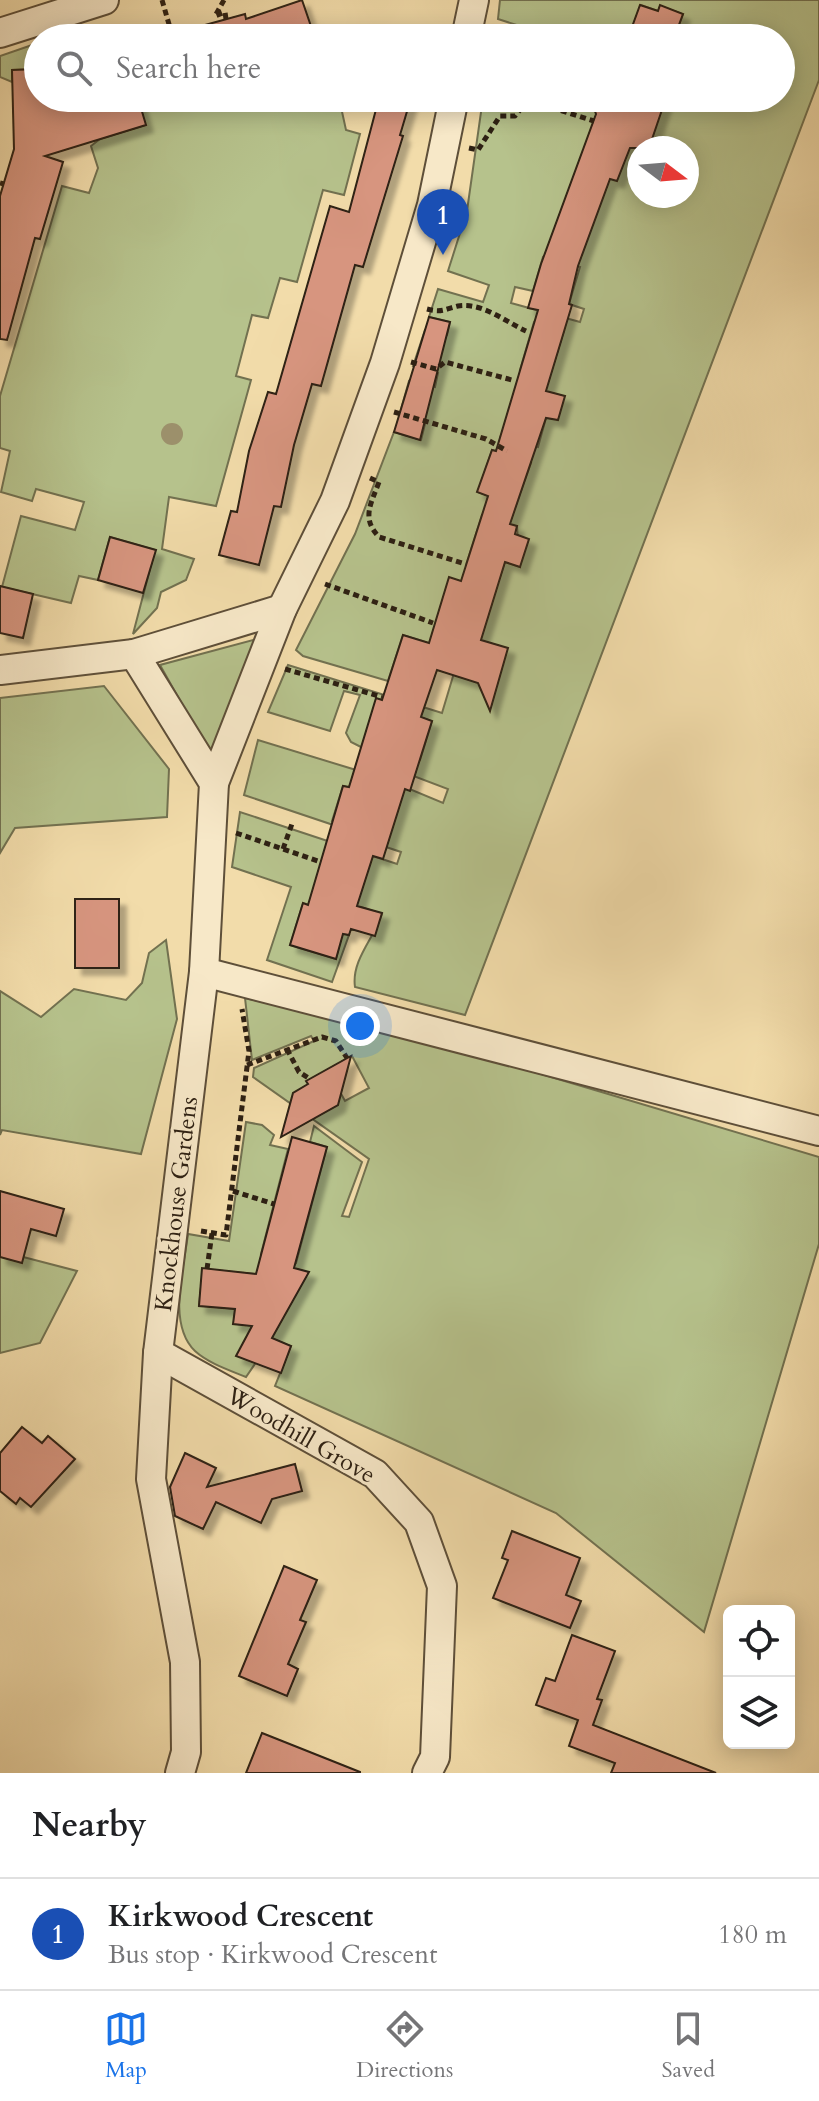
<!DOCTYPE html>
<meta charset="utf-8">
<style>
:root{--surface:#fff;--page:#f6f6f6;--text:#202124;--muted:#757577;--line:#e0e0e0;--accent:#1a73e8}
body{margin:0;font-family:Cardo,serif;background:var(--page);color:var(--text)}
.controls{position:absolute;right:24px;bottom:24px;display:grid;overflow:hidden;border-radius:12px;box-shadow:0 4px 20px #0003}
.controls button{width:72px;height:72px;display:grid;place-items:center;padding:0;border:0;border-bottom:2px solid var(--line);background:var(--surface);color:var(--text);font:40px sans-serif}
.compass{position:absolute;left:627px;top:136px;width:72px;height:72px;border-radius:50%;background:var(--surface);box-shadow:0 4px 20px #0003;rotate:106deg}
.you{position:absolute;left:360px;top:1026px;width:28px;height:28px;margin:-20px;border:6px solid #fff;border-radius:50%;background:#1a73e8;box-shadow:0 0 0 12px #1a73e833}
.badge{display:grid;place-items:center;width:52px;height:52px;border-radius:50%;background:var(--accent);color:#fff;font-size:26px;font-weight:700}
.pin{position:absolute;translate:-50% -66px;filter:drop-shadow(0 2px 4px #0008)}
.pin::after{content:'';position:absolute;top:42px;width:28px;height:24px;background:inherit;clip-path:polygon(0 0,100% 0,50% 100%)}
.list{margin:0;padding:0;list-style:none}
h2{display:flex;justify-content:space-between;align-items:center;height:104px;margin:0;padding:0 32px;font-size:34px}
h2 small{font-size:26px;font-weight:400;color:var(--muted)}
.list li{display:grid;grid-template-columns:52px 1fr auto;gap:24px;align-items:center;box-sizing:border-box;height:112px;padding:0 32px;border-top:2px solid var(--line)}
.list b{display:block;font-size:30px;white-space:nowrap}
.list p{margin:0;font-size:26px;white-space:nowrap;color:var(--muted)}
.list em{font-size:26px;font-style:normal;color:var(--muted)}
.icon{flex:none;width:44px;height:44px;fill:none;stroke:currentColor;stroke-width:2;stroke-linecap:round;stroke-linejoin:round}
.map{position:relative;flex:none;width:819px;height:1773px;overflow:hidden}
.search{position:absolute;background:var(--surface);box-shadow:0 4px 20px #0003;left:24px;right:24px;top:24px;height:88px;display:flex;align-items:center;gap:20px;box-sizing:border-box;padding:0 28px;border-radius:44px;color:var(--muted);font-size:30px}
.sheet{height:216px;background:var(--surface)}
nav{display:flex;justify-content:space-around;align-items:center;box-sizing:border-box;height:112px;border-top:2px solid var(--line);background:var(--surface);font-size:22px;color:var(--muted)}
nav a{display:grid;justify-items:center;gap:4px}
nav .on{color:var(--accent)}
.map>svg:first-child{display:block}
</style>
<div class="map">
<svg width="819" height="1773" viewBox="0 0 819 1773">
<defs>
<filter id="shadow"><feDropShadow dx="7" dy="7" stdDeviation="2" flood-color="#0004"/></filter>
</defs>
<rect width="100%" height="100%" fill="#f2dcaa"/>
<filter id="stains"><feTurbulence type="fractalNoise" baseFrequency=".0025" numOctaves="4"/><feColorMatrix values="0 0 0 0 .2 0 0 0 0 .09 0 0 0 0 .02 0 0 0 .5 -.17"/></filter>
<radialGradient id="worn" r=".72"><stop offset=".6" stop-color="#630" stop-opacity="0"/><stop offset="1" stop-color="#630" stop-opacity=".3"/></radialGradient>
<g fill="#b6c28c" stroke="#727150" stroke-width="2" fill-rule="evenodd">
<path d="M500,0H819V80L465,1015L355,987C351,960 375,937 382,914L361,907L354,930H351L354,919L303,903L290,945L336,959L339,947L332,944L335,931L349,935L332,982L267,960L291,887L232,867L240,812L397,864L401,852L377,844L378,840L244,795L258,740L356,770L350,788L343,786L332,821L389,839L388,780L443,803L448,789L395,769L403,755L420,760L432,721L416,716L361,747L351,742L346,733L360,695L344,691L330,731L268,712L288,665L442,713L460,653L403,635L388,681L303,656L296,650L355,534L394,432L421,440L425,424L399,416L409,381L435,387L438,373L413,366L425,330L447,335L450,322L429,317L438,289L483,302L489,285L448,271L467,211L483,98L508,105L511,98H590L592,102L644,98L668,107L672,98H781V38H674L683,14L660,6L658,11L641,5L628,38H520L523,27L498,19ZM639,148H687V196H639ZM543,257L580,267L569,304L584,309L580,322L511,303L515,287L533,291ZM534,322L564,331L549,379L520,370ZM552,396L538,447L501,436ZM492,450L531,463L516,505L478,492ZM482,515L517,527L520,567L505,562L500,577L466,565Z"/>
<polygon points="38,43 38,69 12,70 12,82 0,77 0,56"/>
<polygon points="156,98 339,98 346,130 360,134 344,195 323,190 297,282 280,278 268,318 252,315 236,376 251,380 216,506 169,497 162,549 194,559 186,580 161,592 157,608 133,634 155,550 110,537 98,580 79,576 71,603 2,587 21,516 75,530 84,502 36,489 32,501 1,492 10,451 0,448 0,396 62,186 89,193 98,168 91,146 100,139 145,125 140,105"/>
<polygon points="257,639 210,754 160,665"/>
<polygon points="104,686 169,769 167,817 15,828 0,853 0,698"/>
<polygon points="166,940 177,1019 141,1154 2,1130 0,1135 0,991 41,1017 74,989 126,1000 142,983 149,953"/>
<path d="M245,998L424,1039L819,1157V1244L704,1632L556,1513L275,1386L291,1346L272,1339L246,1377C229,1370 208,1363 195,1351C167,1324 184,1268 188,1234L229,1241L246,1122L262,1125L274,1135L270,1145L288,1149L261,1254L296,1263L327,1147L310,1142L314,1126L362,1162L342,1216L349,1217L369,1159L253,1077L254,1068L314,1041L311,1036L252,1060ZM352,1056L369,1088L345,1101L328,1070ZM203,1269L255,1274L253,1293L234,1324L235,1309L199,1305Z"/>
<polygon points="0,1251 77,1271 40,1343 0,1353"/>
</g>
<g fill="#d7957f" stroke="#2d2013" stroke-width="2" filter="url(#shadow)">
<polygon points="302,0 315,38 184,38 183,31 245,14 246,19"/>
<polygon points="640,5 658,11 660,5 683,14 674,38 628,38"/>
<polygon points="38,69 38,98 138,98 146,125 45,156 63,162 40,239 35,238 7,340 0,339 0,196 14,149 12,70"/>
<polygon points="379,98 411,98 400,135 403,136 363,267 355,265 321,386 312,384 294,445 281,507 274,506 259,565 219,555 231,511 237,512 249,451 268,392 276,394 330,206 349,212"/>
<polygon points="590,98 666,98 649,148 630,148 617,181 610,179 578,266 569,304 572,305 546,391 565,396 558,420 546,418 510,524 517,526 515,534 529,539 520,567 505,562 481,640 508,648 490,711 478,683 437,670 421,717 432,721 410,791 405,789 383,859 373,856 357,906 382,913 375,936 351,929 349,935 343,934 336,959 290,945 303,903 308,905 343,786 349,787 376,698 382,700 403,635 429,643 449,577 461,581 488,496 477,492 492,450 496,451 538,310 528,308 541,264 596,114"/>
<polygon points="429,317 450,322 420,440 394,432"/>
<polygon points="110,537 156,550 143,593 98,580"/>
<polygon points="0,586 33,594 23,638 0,633"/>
<rect x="75" y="899" width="44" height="69"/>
<polygon points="351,1056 338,1105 281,1137 293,1093 308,1084 306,1081"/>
<polygon points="292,1137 327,1147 294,1268 309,1272 272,1338 291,1346 281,1373 236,1356 252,1326 233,1324 235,1309 199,1306 202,1268 256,1274"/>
<polygon points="0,1191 64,1209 56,1236 31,1229 22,1263 0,1257"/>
<polygon points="22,1427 42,1443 48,1436 75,1459 31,1507 20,1498 16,1504 0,1491 0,1453"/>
<polygon points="185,1453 216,1468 207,1487 295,1464 302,1491 272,1499 261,1523 216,1502 203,1529 175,1516 170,1487"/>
<polygon points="512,1531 580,1558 566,1595 581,1601 570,1628 493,1598 508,1560 502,1558"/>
<polygon points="284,1566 317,1580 300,1620 306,1622 288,1664 298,1669 287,1696 239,1676"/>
<polygon points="572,1635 615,1651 597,1699 602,1700 593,1725 716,1773 611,1773 615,1763 569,1746 578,1720 536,1705 546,1678 555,1681"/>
<polygon points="262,1733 360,1772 360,1773 246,1773"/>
</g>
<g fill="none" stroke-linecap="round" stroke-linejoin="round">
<g stroke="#5e4f39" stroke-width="32">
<g id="minor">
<polyline points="0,33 104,0"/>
<polyline points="466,38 474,0"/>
<polyline points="134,654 214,783 204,972 158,1353 151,1479 185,1662 186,1752 180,1773"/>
<polyline points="0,670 134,654 282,609"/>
<polyline points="214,783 282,609 335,501 385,363 432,205 454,98"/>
<polyline points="204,972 819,1131"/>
<polyline points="158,1353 375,1474 419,1522 442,1586 435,1757 427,1773"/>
</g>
</g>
<g stroke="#2d2013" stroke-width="5" stroke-dasharray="6 4" stroke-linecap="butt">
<polyline points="162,0 173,38"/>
<polyline points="224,0 215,16 225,12 226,19"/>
<polyline points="525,38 535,38"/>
<polyline points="469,148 478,150 500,116 515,116 528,100 594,121"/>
<polyline points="0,183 4,184"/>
<path d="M427,309C442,313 445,309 458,306C482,302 506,322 526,331"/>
<polyline points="411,362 436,369 445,362 512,380"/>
<polyline points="394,412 486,439 507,451"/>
<path d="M370,478L379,482C371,504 361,518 379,537L462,563"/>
<polyline points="325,584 433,623"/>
<polyline points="285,669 382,697"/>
<polyline points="236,833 321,862"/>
<polyline points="283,849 293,821"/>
<polyline points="287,1049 299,1072 310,1079"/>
<polyline points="247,1065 322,1037 336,1041 347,1058"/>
<polyline points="233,1191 274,1204"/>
<polyline points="201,1231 226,1235 249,1051 242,1009"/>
<polyline points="207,1269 212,1233"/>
</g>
<use href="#minor" stroke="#f7e8c8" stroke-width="28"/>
</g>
<circle fill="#9c906b" cx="172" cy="434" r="11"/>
<g text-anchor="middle" stroke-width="6" stroke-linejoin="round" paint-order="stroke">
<g font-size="24" fill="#2d2013" stroke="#f7e8c8">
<text transform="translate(176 1204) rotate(-83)" y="8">Knockhouse Gardens</text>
<text transform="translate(301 1435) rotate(30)" y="8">Woodhill Grove</text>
</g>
</g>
<rect width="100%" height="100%" filter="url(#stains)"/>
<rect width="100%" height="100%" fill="url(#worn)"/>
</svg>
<div class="controls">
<button><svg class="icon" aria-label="locate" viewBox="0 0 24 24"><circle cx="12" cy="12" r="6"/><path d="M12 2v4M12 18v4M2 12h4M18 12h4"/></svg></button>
<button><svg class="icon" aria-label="layers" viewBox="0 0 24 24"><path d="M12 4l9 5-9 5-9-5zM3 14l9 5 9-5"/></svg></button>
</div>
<svg class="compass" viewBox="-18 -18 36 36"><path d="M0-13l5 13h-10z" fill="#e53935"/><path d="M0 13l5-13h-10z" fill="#757577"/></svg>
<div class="you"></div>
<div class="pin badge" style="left:443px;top:255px;background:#1a4fb4">1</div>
<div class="search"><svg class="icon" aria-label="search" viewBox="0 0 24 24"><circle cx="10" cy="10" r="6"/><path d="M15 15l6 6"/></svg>Search here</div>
</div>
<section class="sheet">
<h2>Nearby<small></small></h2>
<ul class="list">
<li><span class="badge" style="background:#1a4fb4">1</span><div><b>Kirkwood Crescent</b><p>Bus stop · Kirkwood Crescent</p></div><em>180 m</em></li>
</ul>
</section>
<nav>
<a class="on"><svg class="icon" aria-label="map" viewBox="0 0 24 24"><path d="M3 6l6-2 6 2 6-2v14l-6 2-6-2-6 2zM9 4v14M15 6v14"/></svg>Map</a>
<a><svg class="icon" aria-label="directions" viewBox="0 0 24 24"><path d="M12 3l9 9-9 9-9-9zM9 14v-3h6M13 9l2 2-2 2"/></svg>Directions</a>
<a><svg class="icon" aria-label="saved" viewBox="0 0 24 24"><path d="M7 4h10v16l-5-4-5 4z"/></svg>Saved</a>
</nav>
